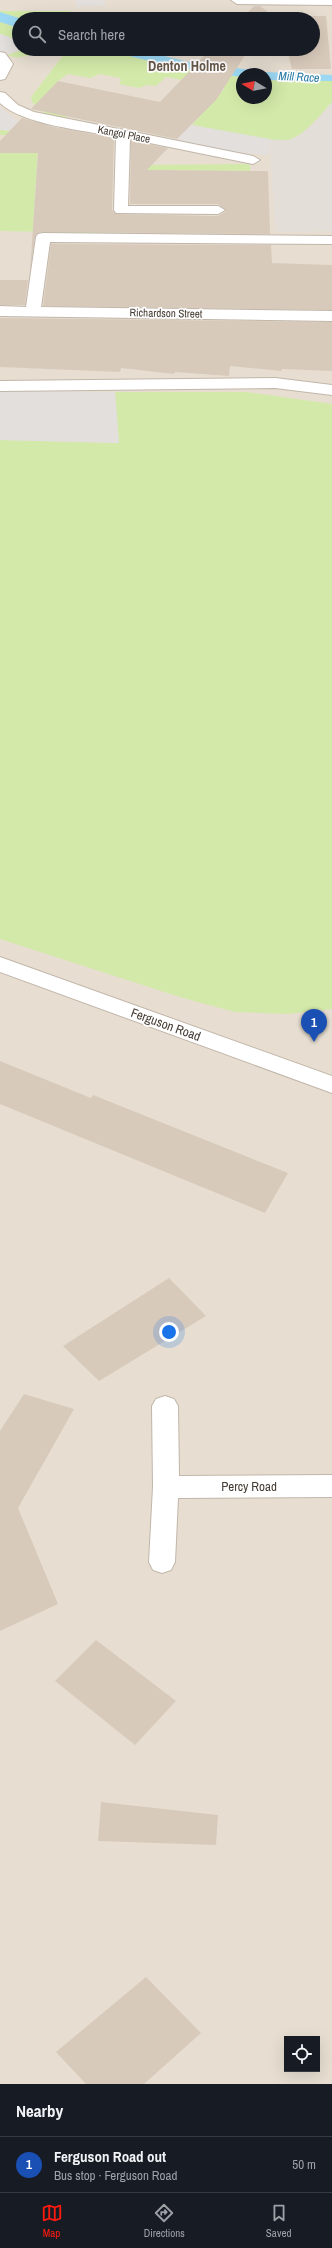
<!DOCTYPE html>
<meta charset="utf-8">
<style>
:root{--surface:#171b24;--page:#20242c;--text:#f1f3f6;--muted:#9ea1a6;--line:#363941;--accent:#ff1b0e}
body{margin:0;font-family:"Archivo Narrow",sans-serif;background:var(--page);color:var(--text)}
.controls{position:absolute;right:12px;bottom:12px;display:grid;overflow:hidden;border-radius:0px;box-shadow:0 4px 16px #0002}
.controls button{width:36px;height:36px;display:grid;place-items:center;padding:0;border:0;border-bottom:1px solid var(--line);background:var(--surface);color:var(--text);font:20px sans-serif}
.compass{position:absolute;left:236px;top:68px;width:36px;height:36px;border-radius:50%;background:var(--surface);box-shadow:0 4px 16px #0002;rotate:280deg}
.you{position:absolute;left:169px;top:1332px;width:14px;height:14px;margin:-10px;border:3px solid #fff;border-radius:50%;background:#1a73e8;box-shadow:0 0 0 6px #1a73e833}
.badge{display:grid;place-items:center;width:26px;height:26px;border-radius:50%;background:var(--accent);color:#fff;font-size:13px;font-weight:700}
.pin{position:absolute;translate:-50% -33px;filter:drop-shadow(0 1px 2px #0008)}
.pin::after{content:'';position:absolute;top:21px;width:14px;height:12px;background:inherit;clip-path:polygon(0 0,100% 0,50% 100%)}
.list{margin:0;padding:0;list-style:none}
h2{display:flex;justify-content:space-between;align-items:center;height:52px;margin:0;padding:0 16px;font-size:17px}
h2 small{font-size:13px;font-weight:400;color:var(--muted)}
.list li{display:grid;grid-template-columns:26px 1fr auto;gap:12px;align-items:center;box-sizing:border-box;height:56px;padding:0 16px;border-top:1px solid var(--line)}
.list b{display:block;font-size:15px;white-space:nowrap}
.list p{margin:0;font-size:13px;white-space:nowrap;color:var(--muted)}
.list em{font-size:13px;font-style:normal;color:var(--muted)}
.icon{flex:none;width:22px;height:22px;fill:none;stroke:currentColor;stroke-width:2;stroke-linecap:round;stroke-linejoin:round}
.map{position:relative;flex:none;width:332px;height:2084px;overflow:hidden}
.search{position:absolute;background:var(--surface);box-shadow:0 4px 16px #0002;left:12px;right:12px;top:12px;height:44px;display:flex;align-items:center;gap:10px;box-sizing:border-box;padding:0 14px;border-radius:22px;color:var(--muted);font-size:15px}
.sheet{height:108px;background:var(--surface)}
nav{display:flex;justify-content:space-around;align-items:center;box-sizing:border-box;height:56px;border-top:1px solid var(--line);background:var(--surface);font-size:11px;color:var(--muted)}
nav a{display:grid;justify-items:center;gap:2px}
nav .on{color:var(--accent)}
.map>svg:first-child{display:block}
</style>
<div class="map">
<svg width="332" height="2084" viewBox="0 0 332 2084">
<rect width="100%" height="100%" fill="#f3ede3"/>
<path fill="#e7ded1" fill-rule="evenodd" d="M0,0H332V2084H0ZM19,19H313V49H19ZM242,74H266V98H242ZM287,2039H317V2069H287Z"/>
<polygon fill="#e4ded9" points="332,79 332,231 276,232 269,142 208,116 217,93 236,80 242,98 266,98"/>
<g fill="#d3e9a9">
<polygon points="0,11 71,11 66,19 19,19 19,45 15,39 0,34"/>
<path d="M24,49H41C32,56 18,60 7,55Z"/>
<path d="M68,49H105L164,65L242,77V98H266V80L332,81V102C321,114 307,133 291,139C273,144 213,129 192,125L225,88L166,77L156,86L147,85L139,88L119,84L121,80L120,78L100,74L90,78L68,74L58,81L38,102L74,109L65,119C51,115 34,113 31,97Z"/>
<polygon points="0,130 18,131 38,146 33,228 83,228 97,218 101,233 0,231 0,153 6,153 7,135 0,135"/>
<polygon points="146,165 245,164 250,165 250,171 145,170"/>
<polygon points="115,392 246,392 332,404 332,1009 288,1014 235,1012 183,998 0,939 0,440 119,443"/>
</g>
<g fill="#e3dfdc">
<polygon points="76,0 105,0 105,6 76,7"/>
<polygon points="0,34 15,39 19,49 24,49 7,55 0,51"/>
<polygon points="0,107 19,123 18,131 0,130"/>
<polygon points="192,125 270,139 268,155 231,152 177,140 179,135"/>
<polygon points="0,391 115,392 119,443 0,440"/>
</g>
<g fill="#9cd8f3">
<polygon points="0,15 19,21 19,28 0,22"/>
<path d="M105,49H124L167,59L257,74H242V77C196,71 150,63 105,49Z"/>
<polygon points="266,75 332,78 332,81 266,80"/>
</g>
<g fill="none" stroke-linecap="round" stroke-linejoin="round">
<g fill="#9cd8f3" fill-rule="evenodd">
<polygon points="0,12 3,13 22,19 19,19 19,24 0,18"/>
<polygon points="120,49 136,49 197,64 192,67"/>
<polygon points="214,65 257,71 262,74 242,75 211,70 211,66"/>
<polygon points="266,72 332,75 332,81 266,78 266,74 262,74"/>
</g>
</g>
<g fill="#d8cabb">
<polygon points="254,6 260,6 272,15 269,19 241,19"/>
<polygon points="285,16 326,16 331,69 292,69 287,49 313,49 313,19 285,19"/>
<polygon points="211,49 249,49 216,100 177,139 31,109 58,81 160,102"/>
<polygon points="22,118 54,127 114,138 112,210 116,214 218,216 226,211 218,204 130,204 131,141 168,148 147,170 268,171 270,234 43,232 38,233 35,237 30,272 38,153 0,153 0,141"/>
<polygon points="51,244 271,245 272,263 332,265 332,310 43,306"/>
<polygon points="0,280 28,280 25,305 0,305"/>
<polygon points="0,318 332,322 332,371 282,369 281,371 230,366 229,376 175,372 174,374 121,368 120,372 0,367"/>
<polygon points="0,1061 91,1098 93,1095 288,1173 265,1213 0,1104"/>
<polygon points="169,1278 206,1316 99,1381 63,1346"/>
<polygon points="24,1394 74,1409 18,1508 58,1604 0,1631 0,1431"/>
<polygon points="96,1640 176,1701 135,1745 55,1681"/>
<polygon points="101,1802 218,1815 216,1845 98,1841"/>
<polygon points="146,1977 201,2033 144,2084 86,2084 56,2052"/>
</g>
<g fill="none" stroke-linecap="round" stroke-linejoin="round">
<g stroke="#c1b6a9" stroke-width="2">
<g id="minor">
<polygon points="231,0 332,0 332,5 237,4"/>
<polygon points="0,52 5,53 13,64 5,79 0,80"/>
<path d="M0,92L5,93L18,105L34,112L253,156L260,160L253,164L130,139L128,206H218L225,210L218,214L116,213L114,210L116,137C84,130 23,125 0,103Z"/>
<polygon points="43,233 332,236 332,244 50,242 41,307 332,311 332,321 0,316 0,306 26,307 36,237 38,234"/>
<polygon points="275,378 332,385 332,395 275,388 0,391 0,381"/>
<polygon points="0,957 332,1076 332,1093 0,972"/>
<polygon points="165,1396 174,1399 178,1406 179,1476 332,1475 332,1497 178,1498 175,1562 171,1570 162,1573 153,1570 149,1562 153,1487 152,1406 156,1399"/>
</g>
</g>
<use href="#minor" fill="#fff" fill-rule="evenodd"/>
</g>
<g text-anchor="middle" stroke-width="3.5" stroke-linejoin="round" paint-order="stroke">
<g font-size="11" fill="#453c33" stroke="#fff">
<text transform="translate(124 134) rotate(11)" y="4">Kangol Place</text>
<text transform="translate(166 313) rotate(1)" y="4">Richardson Street</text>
</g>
<g font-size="12" font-style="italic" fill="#267ba5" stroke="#fff">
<text transform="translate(299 77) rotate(3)" y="4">Mill Race</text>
</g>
<g font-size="13" fill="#453c33" stroke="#fff">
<text transform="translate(166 1024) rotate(20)" y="5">Ferguson Road</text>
<text x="249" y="1491">Percy Road</text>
</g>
<g font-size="14" font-weight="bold" fill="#68594a" stroke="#fff">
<text x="187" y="71">Denton Holme</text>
</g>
</g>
</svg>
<div class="controls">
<button><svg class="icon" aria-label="locate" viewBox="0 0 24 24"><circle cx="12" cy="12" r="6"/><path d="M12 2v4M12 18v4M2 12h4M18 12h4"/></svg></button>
</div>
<svg class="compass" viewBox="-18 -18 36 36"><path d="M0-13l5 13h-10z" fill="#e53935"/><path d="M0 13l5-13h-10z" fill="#9ea1a6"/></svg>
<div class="you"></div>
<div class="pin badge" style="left:314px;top:1042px;background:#1a4fb4">1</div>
<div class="search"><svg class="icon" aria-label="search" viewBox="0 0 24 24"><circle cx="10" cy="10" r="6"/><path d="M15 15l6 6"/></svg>Search here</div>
</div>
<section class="sheet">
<h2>Nearby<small></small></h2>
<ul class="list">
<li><span class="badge" style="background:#1a4fb4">1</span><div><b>Ferguson Road out</b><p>Bus stop · Ferguson Road</p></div><em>50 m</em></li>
</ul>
</section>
<nav>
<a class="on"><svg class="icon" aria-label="map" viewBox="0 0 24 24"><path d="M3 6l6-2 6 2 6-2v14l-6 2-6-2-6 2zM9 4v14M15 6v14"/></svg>Map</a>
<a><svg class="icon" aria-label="directions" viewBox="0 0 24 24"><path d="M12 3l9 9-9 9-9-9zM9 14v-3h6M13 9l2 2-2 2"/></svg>Directions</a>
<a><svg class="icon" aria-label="saved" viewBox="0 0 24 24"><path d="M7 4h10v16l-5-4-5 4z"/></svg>Saved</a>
</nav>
